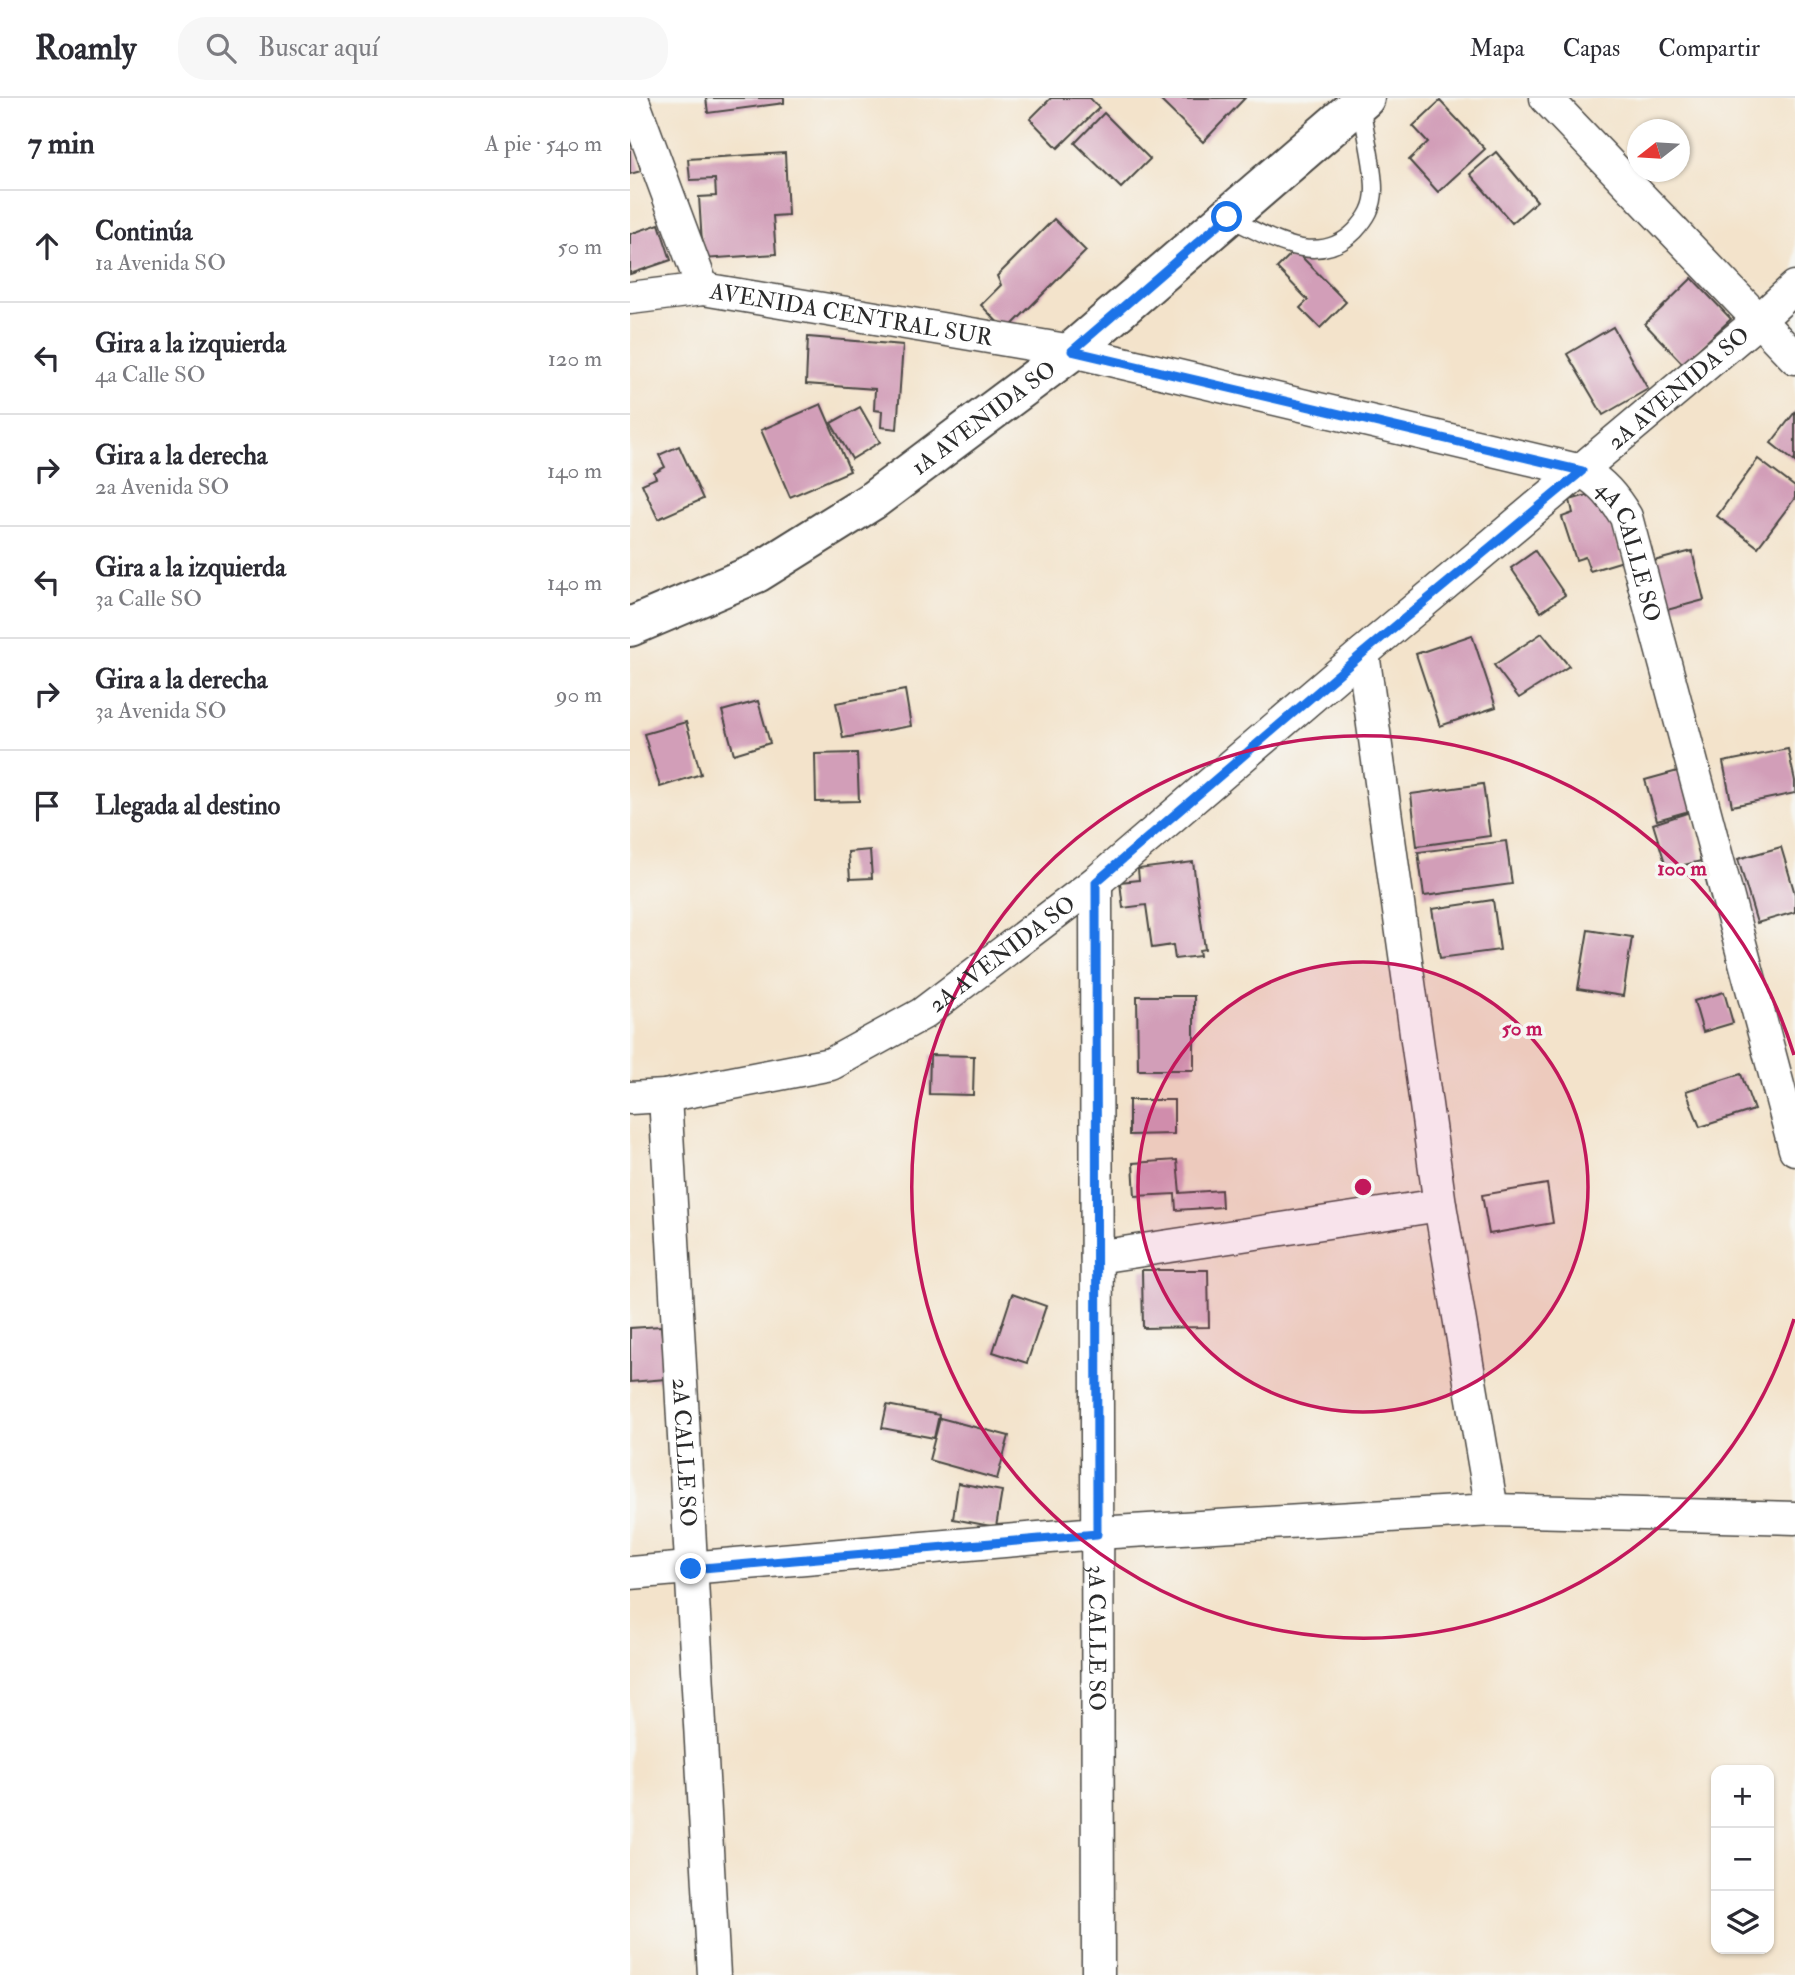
<!DOCTYPE html>
<html lang="es">
<meta charset="utf-8">
<style>
:root{--surface:#fff;--page:#f7f7f7;--text:#2b2b33;--muted:#7c7c81;--line:#e1e1e2}
body{margin:0;font-family:"IM FELL Double Pica",serif;background:var(--page);color:var(--text)}
.controls{position:absolute;right:21px;bottom:21px;display:grid;overflow:hidden;border-radius:14px;box-shadow:0 2px 5px #0004}
.controls button{width:63px;height:63px;display:grid;place-items:center;padding:0;border:0;border-bottom:2px solid var(--line);background:var(--surface);color:var(--text);font:35px sans-serif}
.compass{position:absolute;left:997px;top:21px;width:63px;height:63px;border-radius:50%;background:var(--surface);box-shadow:0 2px 5px #0004;rotate:253deg}
.stop{position:absolute;width:21px;height:21px;margin:-16px;border:5px solid #1a73e8;border-radius:50%;background:#fff}
.stop.end{background:#1a73e8;border-color:#fff;box-shadow:0 2px 7px #0008}
.list{margin:0;padding:0;list-style:none}
h2{display:flex;justify-content:space-between;align-items:center;height:91px;margin:0;padding:0 28px;font-size:30px}
h2 small{font-size:23px;font-weight:400;color:var(--muted)}
.list li{display:grid;grid-template-columns:46px 1fr auto;gap:21px;align-items:center;box-sizing:border-box;height:112px;padding:0 28px;border-top:2px solid var(--line)}
.list b{display:block;font-size:26px;white-space:nowrap}
.list p{margin:0;font-size:23px;white-space:nowrap;color:var(--muted)}
.list em{font-size:23px;font-style:normal;color:var(--muted)}
.icon{flex:none;width:38px;height:38px;fill:none;stroke:currentColor;stroke-width:2;stroke-linecap:round;stroke-linejoin:round}
.map{position:relative;flex:none;width:1165px;height:1877px;overflow:hidden}
header{display:flex;align-items:center;gap:42px;box-sizing:border-box;height:98px;padding:0 35px;background:var(--surface);border-bottom:2px solid var(--line)}
header strong{font-size:33px}
nav{display:flex;gap:38px;margin-inline-start:auto;font-size:24px}
.search{width:490px;height:63px;background:var(--page);display:flex;align-items:center;gap:18px;box-sizing:border-box;padding:0 24px;border-radius:28px;color:var(--muted);font-size:26px}
main{display:flex}
aside{flex:1;background:var(--surface)}
.map>svg:first-child{display:block}
</style>
<header>
<strong>Roamly</strong>
<div class="search"><svg class="icon" aria-label="search" viewBox="0 0 24 24"><circle cx="10" cy="10" r="6"/><path d="M15 15l6 6"/></svg>Buscar aquí</div>
<nav><a>Mapa</a><a>Capas</a><a>Compartir</a></nav>
</header>
<main>
<aside>
<h2>7 min<small>A pie · 540 m</small></h2>
<ul class="list">
<li><svg class="icon" aria-label="ahead" viewBox="0 0 24 24"><path d="M12 20V5M6 11l6-6 6 6"/></svg><div><b>Continúa</b><p>1a Avenida SO</p></div><em>50 m</em></li>
<li><svg class="icon" aria-label="left" viewBox="0 0 24 24"><path d="M17 20v-9H6M10 6l-5 5 5 5"/></svg><div><b>Gira a la izquierda</b><p>4a Calle SO</p></div><em>120 m</em></li>
<li><svg class="icon" aria-label="right" viewBox="0 0 24 24"><path d="M7 20v-9h11M14 6l5 5-5 5"/></svg><div><b>Gira a la derecha</b><p>2a Avenida SO</p></div><em>140 m</em></li>
<li><svg class="icon" aria-label="left" viewBox="0 0 24 24"><path d="M17 20v-9H6M10 6l-5 5 5 5"/></svg><div><b>Gira a la izquierda</b><p>3a Calle SO</p></div><em>140 m</em></li>
<li><svg class="icon" aria-label="right" viewBox="0 0 24 24"><path d="M7 20v-9h11M14 6l5 5-5 5"/></svg><div><b>Gira a la derecha</b><p>3a Avenida SO</p></div><em>90 m</em></li>
<li><svg class="icon" aria-label="arrive" viewBox="0 0 24 24"><path d="M6 21V4h12l-3 4 3 4H6"/></svg><div><b>Llegada al destino</b></div></li>
</ul>
</aside>
<div class="map">
<svg width="1165" height="1877" viewBox="0 0 1165 1877">
<rect width="100%" height="100%" fill="#f6f6f2"/>
<filter id="ink" filterUnits="userSpaceOnUse"><feTurbulence type="fractalNoise" baseFrequency=".0143" numOctaves="2"/><feDisplacementMap in="SourceGraphic" scale="14" xChannelSelector="R" yChannelSelector="G"/><feConvolveMatrix kernelMatrix="1 2 1 2 8 2 1 2 1" color-interpolation-filters="sRGB"/></filter>
<filter id="wash" filterUnits="userSpaceOnUse"><feTurbulence type="fractalNoise" baseFrequency=".00686" numOctaves="4" result="noise"/><feDisplacementMap in="SourceGraphic" scale="28" xChannelSelector="R" yChannelSelector="G"/><feGaussianBlur stdDeviation="1.57" result="paint"/><feColorMatrix in="noise" values="0 0 0 0 0 0 0 0 0 0 0 0 0 0 0 0 0 1.4 0 .05"/><feComposite in="paint" operator="in"/></filter>
<g filter="url(#wash)">
<rect width="100%" height="100%" fill="#f3e3cb"/>
<g id="blocks">
<g fill="#d29eb8">
<polygon points="76,0 154,0 154,5 78,15"/>
<polygon points="421,0 460,0 469,10 428,50 400,21"/>
<polygon points="528,0 615,0 573,44"/>
<polygon points="810,3 855,51 808,94 779,62 798,44 783,28"/>
<polygon points="474,15 520,61 491,90 445,45"/>
<polygon points="0,31 11,73 0,76"/>
<polygon points="866,54 907,103 882,125 840,76"/>
<polygon points="155,55 158,117 143,118 146,156 73,161 69,99 86,98 85,81 60,82 58,61"/>
<polygon points="424,121 456,153 376,233 351,207 371,187 367,178"/>
<polygon points="29,126 41,162 0,176 0,136"/>
<polygon points="665,152 716,204 690,230 670,210 678,202 647,170"/>
<polygon points="1062,180 1101,221 1053,266 1015,226"/>
<polygon points="983,229 1018,291 973,317 937,256"/>
<polygon points="178,239 273,247 267,331 251,329 252,313 244,312 245,291 176,286"/>
<polygon points="191,306 220,373 160,399 131,332"/>
<polygon points="230,309 250,344 222,361 201,325"/>
<polygon points="1165,314 1165,364 1141,345"/>
<polygon points="49,348 73,401 28,421 12,386 26,380 24,375 35,369 29,357"/>
<polygon points="1128,361 1165,389 1165,400 1128,449 1087,418"/>
<polygon points="971,393 993,463 960,473 955,459 946,462 932,419 943,415 940,402"/>
<polygon points="905,453 935,497 911,514 881,470"/>
<polygon points="1062,453 1074,502 1037,512 1024,463"/>
<polygon points="912,535 939,568 889,600 864,567"/>
<polygon points="842,537 866,609 810,628 786,556"/>
<polygon points="275,592 281,628 213,640 206,605"/>
<polygon points="128,603 140,645 104,656 92,613"/>
<polygon points="56,624 71,676 30,689 14,636"/>
<polygon points="1158,651 1165,683 1165,695 1102,708 1093,664"/>
<polygon points="227,655 229,703 186,704 185,656"/>
<polygon points="1055,671 1066,711 1027,722 1015,682"/>
<polygon points="853,686 860,738 787,748 781,696"/>
<polygon points="1060,714 1071,763 1037,771 1023,726"/>
<polygon points="876,743 882,786 794,798 788,754"/>
<polygon points="1151,749 1165,796 1165,814 1127,825 1108,761"/>
<polygon points="240,752 242,780 220,781 218,754"/>
<polygon points="563,764 575,851 569,852 570,858 545,861 543,847 522,850 516,807 493,810 490,784 509,782 508,771"/>
<polygon points="863,802 870,852 810,860 802,811"/>
<polygon points="958,832 1002,839 993,898 948,891"/>
<polygon points="1094,894 1103,925 1073,934 1064,903"/>
<polygon points="507,898 564,898 564,972 508,972"/>
<polygon points="300,957 344,958 343,997 299,996"/>
<polygon points="1111,976 1124,1012 1070,1029 1056,993"/>
<polygon points="499,1002 544,1002 544,1036 499,1037"/>
<polygon points="547,1062 550,1095 591,1092 592,1109 546,1112 545,1096 505,1098 503,1065"/>
<polygon points="917,1086 923,1125 859,1136 852,1097"/>
<polygon points="512,1172 578,1172 579,1229 513,1230"/>
<polygon points="382,1196 416,1208 397,1265 363,1254"/>
<polygon points="31,1228 36,1281 0,1284 0,1230"/>
<polygon points="257,1307 309,1317 304,1340 252,1330"/>
<polygon points="310,1320 379,1338 367,1381 299,1362"/>
<polygon points="328,1385 372,1393 366,1429 323,1421"/>
</g>
</g>
</g>
<g filter="url(#ink)">
<use href="#blocks" fill-opacity="0" stroke="#494743" stroke-width="2"/>
<g fill="none" stroke-linecap="round" stroke-linejoin="round">
<g stroke="#494743" stroke-width="19">
<path id="service" d="M597,119C638,138 686,172 725,133C737,120 744,109 744,91C744,67 734,30 731,6"/>
</g>
<g stroke="#494743" stroke-width="35">
<g id="minor">
<polyline points="2,0 73,191"/>
<polyline points="916,0 1165,260"/>
<path id="s1" d="M0,200L73,191L442,253L952,373C972,385 984,399 996,419L1165,1051"/>
<polyline points="733,555 810,1107 862,1412"/>
<path id="s2" d="M466,784L468,1877"/>
<path id="s3" d="M35,998L84,1877"/>
<path id="s4" d="M0,1000L35,998L201,966L292,916L466,784L733,555L1129,222L1165,189"/>
<polyline points="467,1159 810,1107"/>
<polyline points="0,1475 467,1435 862,1412 1165,1420"/>
</g>
</g>
<g stroke="#494743" stroke-width="42">
<g id="secondary">
<path id="s5" d="M0,529L127,475L242,403L442,253L735,0"/>
</g>
</g>
<use href="#service" stroke="#fff" stroke-width="16"/>
<use href="#minor" stroke="#fff" stroke-width="32"/>
<use href="#secondary" stroke="#fff" stroke-width="38"/>
</g>
</g>
<g fill="none" stroke-linecap="round" stroke-linejoin="round" filter="url(#ink)">
<polyline stroke="#1a73e8" stroke-width="9" points="61,1471 467,1436 466,784 733,555 952,373 442,253 597,119"/>
</g>
<circle cx="733" cy="1089" r="225" fill="#c2185b" fill-opacity=".12"/>
<g fill="none" stroke="#c2185b" stroke-width="3.5">
<circle cx="733" cy="1089" r="225"/>
<path d="M1164 1221A451 451 0 1 1 1164 957"/>
</g>
<g text-anchor="middle" stroke-width="7" stroke-linejoin="round" paint-order="stroke">
<g font-size="23" fill="#2b2b2b" stroke="#f6f6f2">
<text dy="8" stroke="none"><textPath href="#s1" startOffset="224">AVENIDA CENTRAL SUR</textPath></text>
<text dy="8" stroke="none"><textPath href="#s4" startOffset="1290">2A AVENIDA SO</textPath></text>
<text dy="8" stroke="none"><textPath href="#s5" startOffset="413">1A AVENIDA SO</textPath></text>
<text dy="8" stroke="none"><textPath href="#s1" startOffset="1069">4A CALLE SO</textPath></text>
<text dy="8" stroke="none"><textPath href="#s4" startOffset="408">2A AVENIDA SO</textPath></text>
<text dy="8" stroke="none"><textPath href="#s3" startOffset="357">2A CALLE SO</textPath></text>
<text dy="8" stroke="none"><textPath href="#s2" startOffset="756">3A CALLE SO</textPath></text>
</g>
</g>
<circle cx="733" cy="1089" r="10" fill="#c2185b" stroke="#f6f6f2" stroke-width="3.5"/>
<g font-size="21" text-anchor="middle" font-weight="bold" fill="#c2185b" stroke="#f6f6f2" stroke-width="7" stroke-linejoin="round" paint-order="stroke">
<text x="1052" y="777">100 m</text>
<text x="892" y="937">50 m</text>
</g>
</svg>
<div class="controls">
<button>+</button>
<button>−</button>
<button><svg class="icon" aria-label="layers" viewBox="0 0 24 24"><path d="M12 4l9 5-9 5-9-5zM3 14l9 5 9-5"/></svg></button>
</div>
<svg class="compass" viewBox="-18 -18 36 36"><path d="M0-13l5 13h-10z" fill="#e53935"/><path d="M0 13l5-13h-10z" fill="#7c7c81"/></svg>
<div class="stop" style="left:597px;top:119px"></div>
<div class="stop end" style="left:61px;top:1471px"></div>
</div>
</main>
